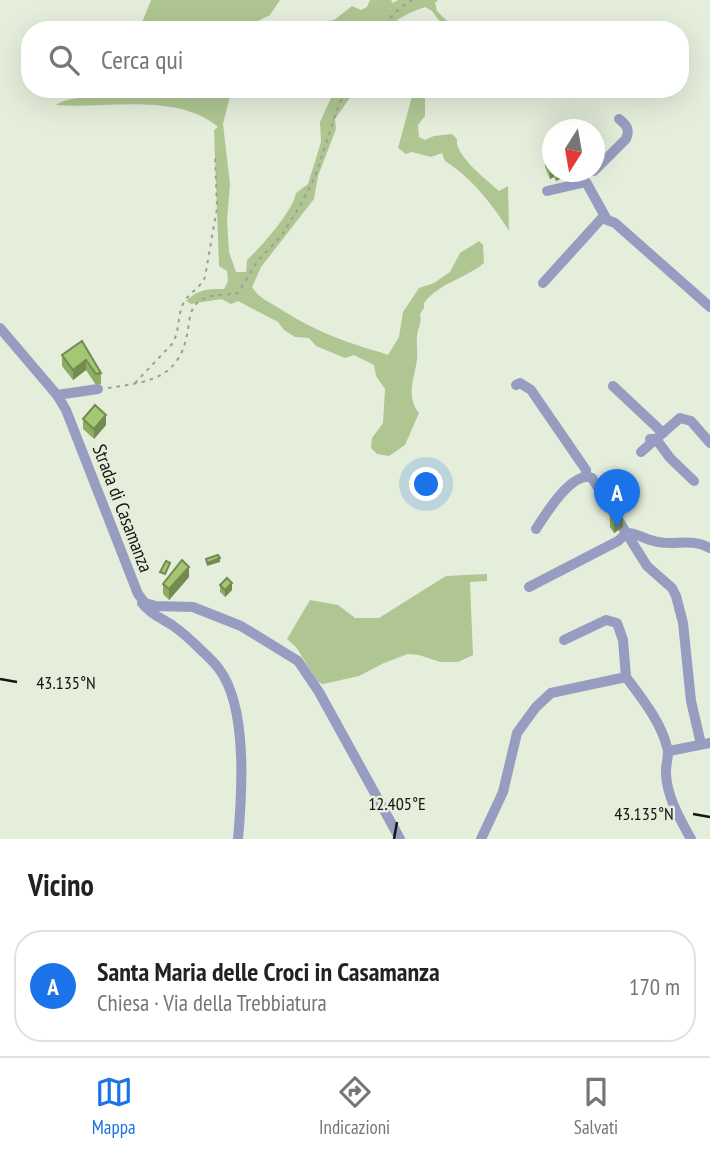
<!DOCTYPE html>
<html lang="it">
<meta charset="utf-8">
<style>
:root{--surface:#fff;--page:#f2f2f2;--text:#222;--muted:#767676;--line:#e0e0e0;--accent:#1a73e8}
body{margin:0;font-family:"PT Sans Narrow",sans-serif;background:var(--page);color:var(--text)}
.compass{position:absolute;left:542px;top:119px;width:63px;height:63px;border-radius:50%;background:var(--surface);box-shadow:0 7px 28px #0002;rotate:191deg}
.you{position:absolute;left:427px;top:485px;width:24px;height:24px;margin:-18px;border:5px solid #fff;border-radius:50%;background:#1a73e8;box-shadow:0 0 0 10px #1a73e833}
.badge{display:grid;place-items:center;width:46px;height:46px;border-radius:50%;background:var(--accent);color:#fff;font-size:23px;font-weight:700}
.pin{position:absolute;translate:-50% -58px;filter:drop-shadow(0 2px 4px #0008)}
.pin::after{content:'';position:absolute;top:37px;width:24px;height:21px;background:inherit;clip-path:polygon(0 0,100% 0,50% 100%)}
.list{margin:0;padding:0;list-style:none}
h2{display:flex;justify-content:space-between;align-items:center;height:91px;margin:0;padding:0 28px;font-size:30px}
h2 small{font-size:23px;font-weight:400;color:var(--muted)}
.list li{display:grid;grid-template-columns:46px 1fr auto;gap:21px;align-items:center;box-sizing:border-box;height:112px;margin:0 14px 14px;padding:0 14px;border:2px solid var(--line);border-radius:28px}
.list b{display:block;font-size:26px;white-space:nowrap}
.list p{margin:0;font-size:23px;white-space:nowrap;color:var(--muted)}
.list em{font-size:23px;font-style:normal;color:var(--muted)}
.icon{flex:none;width:38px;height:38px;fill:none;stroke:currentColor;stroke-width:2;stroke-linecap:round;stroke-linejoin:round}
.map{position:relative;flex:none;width:710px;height:839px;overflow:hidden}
.search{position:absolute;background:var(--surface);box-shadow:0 7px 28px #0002;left:21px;right:21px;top:21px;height:77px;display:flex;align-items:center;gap:18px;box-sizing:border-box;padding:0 24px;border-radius:28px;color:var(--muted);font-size:26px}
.sheet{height:217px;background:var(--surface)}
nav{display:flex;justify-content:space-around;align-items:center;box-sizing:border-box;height:98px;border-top:2px solid var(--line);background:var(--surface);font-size:19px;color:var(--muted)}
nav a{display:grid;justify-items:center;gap:4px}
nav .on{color:var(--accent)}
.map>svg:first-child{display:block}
</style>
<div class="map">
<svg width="710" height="839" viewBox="0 0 710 839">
<rect width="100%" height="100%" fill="#e5eedb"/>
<g fill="#afc692">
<polygon points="151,0 280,0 270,15 240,30 139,30"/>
<path d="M370,0H391L393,3L398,0H438L435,3L437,11L456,30H446L432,11L425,7C411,12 396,18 387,30H288L292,27L334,20L352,6L361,10L367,7Z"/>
<path d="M111,89H246L230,96L223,124L230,184L227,221L229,252L236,272H246L247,260C261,247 293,211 296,193L308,184L321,142L320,122L335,89H356L335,119L336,129L318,176L314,199L261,267L252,287C260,299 266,300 277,307C302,323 328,336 357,345C367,349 378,351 388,355L399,337L403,312L419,288L434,283L450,272L460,253L479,241L483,245L484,263C465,279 440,282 424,303V308L420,314C422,325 418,326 417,336C416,343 418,351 417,359C415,378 405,395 419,413L405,445L389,456L377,454L371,448L372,438L383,423L385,389L376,376L374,365L354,355L345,358L316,346L309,338L295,337L284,330L278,322L238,301L231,304L221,299L191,304L186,301C199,289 207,289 224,289L228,281L227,271L219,266L214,130L218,127C177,92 105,109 56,105C69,96 91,98 107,97Z"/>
<path d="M414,89H438L425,98V116L418,125L419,137L425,140L434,136L452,134L457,139C454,155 487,180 499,191L508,186L509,231C493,205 471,177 445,161L442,153L431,157L412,152L406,154L398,148Z"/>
<polygon points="487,574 487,581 470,582 473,655 458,662 440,662 419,655 408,654 384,663 359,676 323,684 318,682 296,647 287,639 310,600 338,605 355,618 379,618 446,576"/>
</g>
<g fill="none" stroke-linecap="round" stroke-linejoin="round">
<g stroke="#9aa192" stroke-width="2" stroke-dasharray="3.5 5" stroke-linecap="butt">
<polyline points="378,30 400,8 412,0"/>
<path d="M135,383L172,344C180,332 177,317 183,304C188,293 201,288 205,277L217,208L215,154"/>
<path d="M108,388C147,382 178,380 187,335C189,326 189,311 196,304C206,293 224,296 238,293L257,262L282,235L301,204L315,177L338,107L347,89"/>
</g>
<g stroke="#979dc1" stroke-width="10">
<path d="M594,171L626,139C630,130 627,125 619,119"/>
<polyline points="547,191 586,182 606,218"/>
<polyline points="543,283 602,218 615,223 710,307"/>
<polyline points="0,328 57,395 66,410 138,594 145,603 156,606 193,607 241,626 298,661 319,692 400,839"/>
<polyline points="516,385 520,383 531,390 586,470 586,476"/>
<polyline points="613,386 663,433"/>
<polyline points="57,395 98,389"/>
<polyline points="650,439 656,439 670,458 694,481"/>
<polyline points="641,452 680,418 691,421 710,443"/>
<path d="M536,529C545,515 572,470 592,478L647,566L672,588L676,596L683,623L691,701L701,744"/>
<path d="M529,587L618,541L627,533C637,533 644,539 654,541C674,547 690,537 710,548"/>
<path d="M142,603C149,613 161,618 172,625C182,632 192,641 201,650C207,656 214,662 219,669C248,707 242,794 238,839"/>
<polyline points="564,640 606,620 617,623 623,640 626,677"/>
<polyline points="669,751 710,743"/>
<path d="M481,839L503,792L517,733L536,707L551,693L626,677C641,697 661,722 667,747C670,756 665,764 666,774C667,797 680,819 691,839"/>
</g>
</g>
<g fill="#8dab63">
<polygon points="545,156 552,172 568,172 568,175 556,181 554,177 550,179 545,167"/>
<polygon points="82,341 101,373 101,384 96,385 86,370 73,380 62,366 62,355"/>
<polygon points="83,419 106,425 94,439 83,429"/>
<polygon points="610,513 623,527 614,533 610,527"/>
<polygon points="189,577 169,600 163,594 163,584"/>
<polygon points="220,585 232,590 225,597 220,592"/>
</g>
<g fill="#738b50">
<polygon points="552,167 554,177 550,179 550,168"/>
<polygon points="556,172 568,172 568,175 556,181"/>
<polygon points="86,360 86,370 73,380 73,370"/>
<polygon points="106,415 106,425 94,439 94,429"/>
<polygon points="623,514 623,527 614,533 614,519"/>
<polygon points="220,558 220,562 207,566 207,563"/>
<polygon points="189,567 189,577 169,600 169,589"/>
<polygon points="232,583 232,590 225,597 225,590"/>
</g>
<g fill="#a4c773" stroke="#738b50" stroke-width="2">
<polygon points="552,152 552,167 550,168 545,156"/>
<polygon points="82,341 101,373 96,374 86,360 73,370 62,355"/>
<polygon points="95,405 106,415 94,429 83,419"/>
<polygon points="620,508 623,514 614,519 610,513"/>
<polygon points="218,555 220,558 207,563 206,559"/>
<polygon points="182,560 189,567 169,589 163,584"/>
<polygon points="166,561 170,563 165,574 160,572"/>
<polygon points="227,578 232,583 225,590 220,585"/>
</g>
<path fill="none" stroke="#13160f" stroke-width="2.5" d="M0,679L17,682M693,814L710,817M394,839L397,822"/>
<g text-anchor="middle" stroke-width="5" stroke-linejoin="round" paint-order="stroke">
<g font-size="19" fill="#13160f" stroke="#e5eedb">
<text transform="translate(123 508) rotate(69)" y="7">Strada di Casamanza</text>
</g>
</g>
<g font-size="18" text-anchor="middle" fill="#13160f" stroke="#e5eedb" stroke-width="5" stroke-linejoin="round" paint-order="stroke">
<text x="66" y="689">43.135°N</text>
<text x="397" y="810">12.405°E</text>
<text x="644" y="820">43.135°N</text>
</g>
</svg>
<svg class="compass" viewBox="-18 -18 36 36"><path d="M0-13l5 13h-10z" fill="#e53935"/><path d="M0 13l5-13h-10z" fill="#767676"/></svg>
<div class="you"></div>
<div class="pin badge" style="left:617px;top:527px">A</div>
<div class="search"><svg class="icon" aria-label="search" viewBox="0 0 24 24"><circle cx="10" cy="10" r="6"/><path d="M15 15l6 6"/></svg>Cerca qui</div>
</div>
<section class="sheet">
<h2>Vicino<small></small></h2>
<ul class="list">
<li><span class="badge">A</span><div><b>Santa Maria delle Croci in Casamanza</b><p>Chiesa · Via della Trebbiatura</p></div><em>170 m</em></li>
</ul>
</section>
<nav>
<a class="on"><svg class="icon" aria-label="map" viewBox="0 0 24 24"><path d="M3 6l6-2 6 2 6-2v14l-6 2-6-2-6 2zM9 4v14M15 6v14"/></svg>Mappa</a>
<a><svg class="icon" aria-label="directions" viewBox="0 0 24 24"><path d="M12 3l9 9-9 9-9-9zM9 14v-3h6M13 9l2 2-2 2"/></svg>Indicazioni</a>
<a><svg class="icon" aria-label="saved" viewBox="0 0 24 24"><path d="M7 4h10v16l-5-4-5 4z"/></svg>Salvati</a>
</nav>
